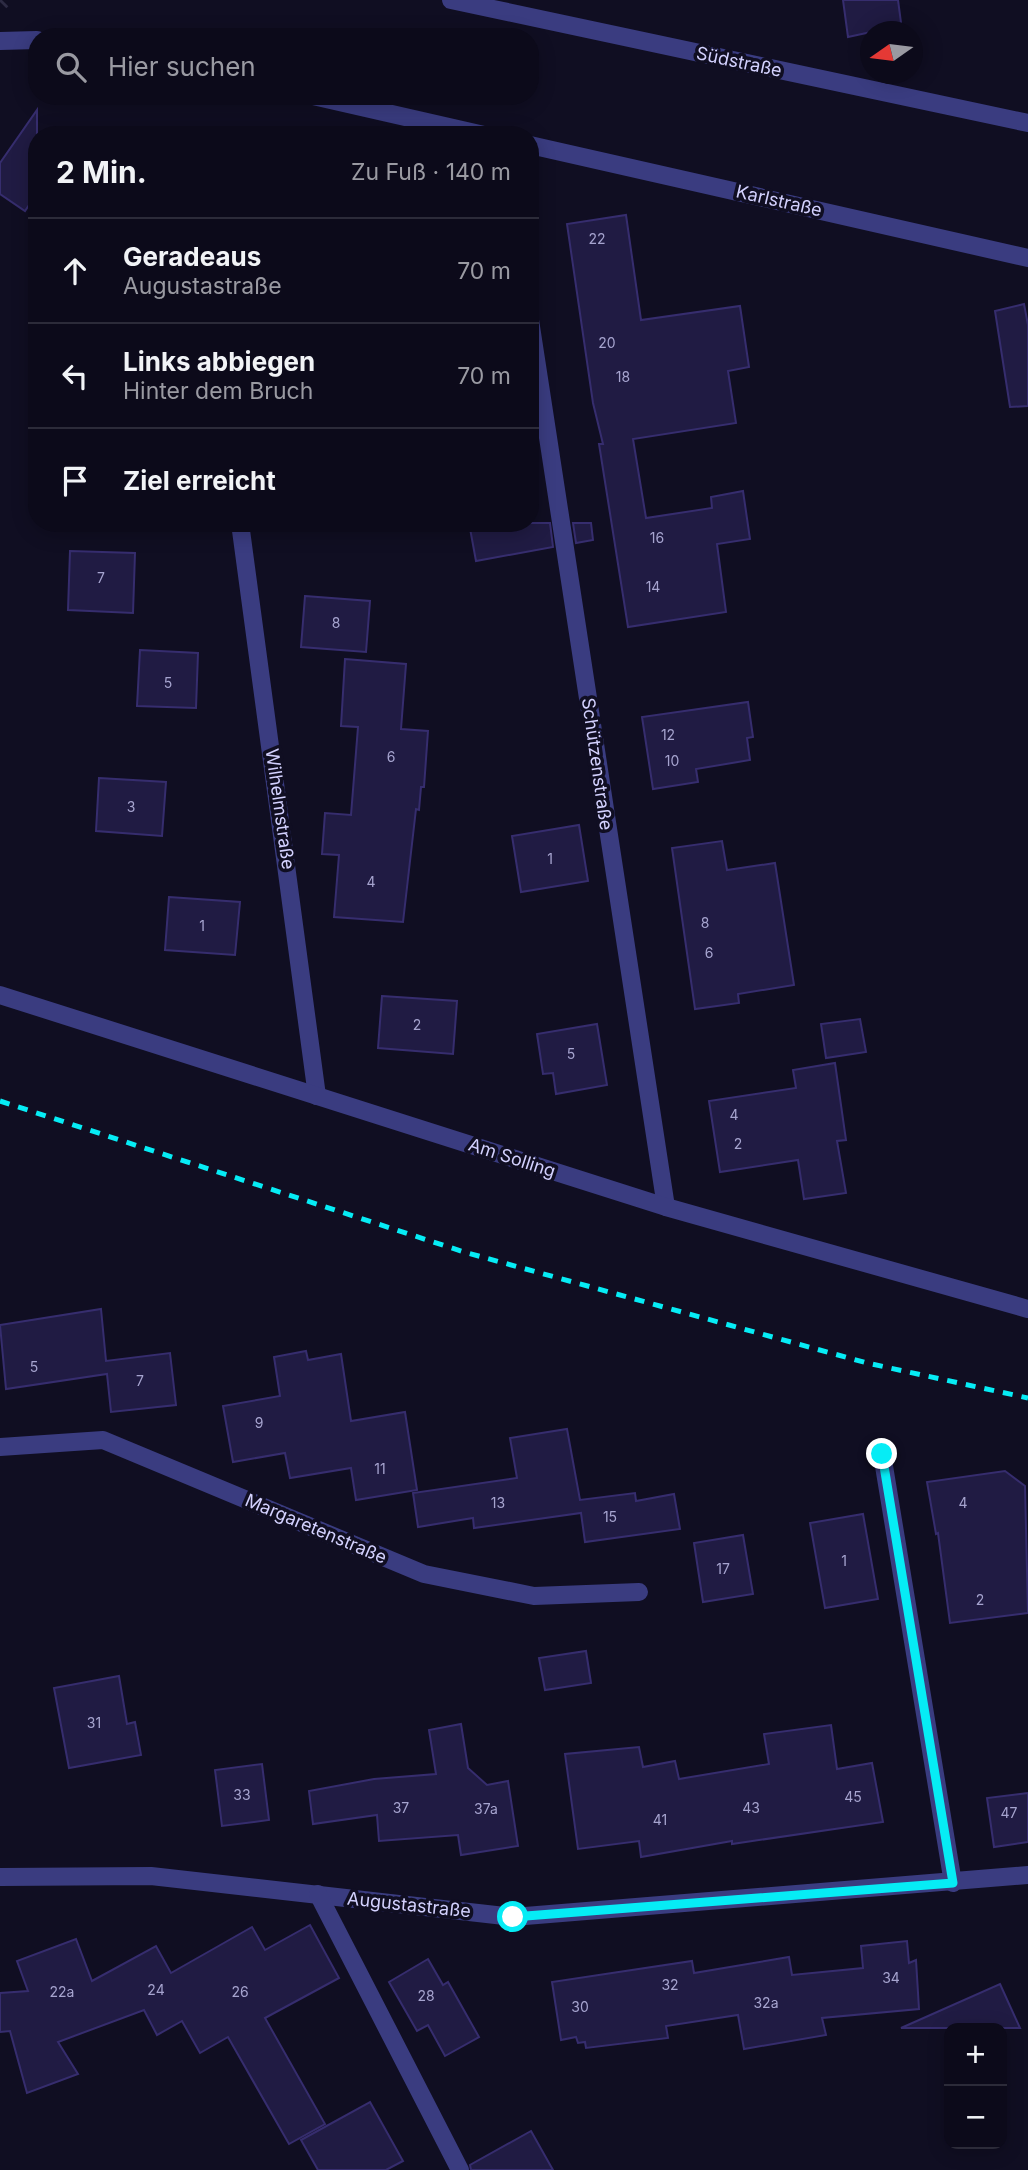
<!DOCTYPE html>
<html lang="de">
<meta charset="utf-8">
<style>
:root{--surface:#0c0a1a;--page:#1a1827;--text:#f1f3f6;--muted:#9a9aa2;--line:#2c2b39}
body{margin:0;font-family:Inter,sans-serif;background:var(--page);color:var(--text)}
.controls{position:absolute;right:21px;bottom:21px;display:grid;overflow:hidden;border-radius:14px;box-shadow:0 4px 18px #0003}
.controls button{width:63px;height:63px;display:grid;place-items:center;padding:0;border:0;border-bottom:2px solid var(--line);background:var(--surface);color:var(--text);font:35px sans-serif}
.compass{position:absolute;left:860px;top:21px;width:63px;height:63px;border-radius:50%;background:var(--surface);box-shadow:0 4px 18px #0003;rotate:256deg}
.stop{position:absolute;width:21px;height:21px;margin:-16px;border:5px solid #06ecf5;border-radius:50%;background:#fff}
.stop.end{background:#06ecf5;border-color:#fff;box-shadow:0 2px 7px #0008}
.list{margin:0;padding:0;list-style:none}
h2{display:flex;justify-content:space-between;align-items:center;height:91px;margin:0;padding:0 28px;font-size:30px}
h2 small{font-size:23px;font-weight:400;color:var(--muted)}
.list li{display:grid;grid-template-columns:46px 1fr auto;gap:21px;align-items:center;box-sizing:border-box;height:105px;padding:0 28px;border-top:2px solid var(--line)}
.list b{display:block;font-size:26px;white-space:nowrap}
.list p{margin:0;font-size:23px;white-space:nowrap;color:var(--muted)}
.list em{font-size:23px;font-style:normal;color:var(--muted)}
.icon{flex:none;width:38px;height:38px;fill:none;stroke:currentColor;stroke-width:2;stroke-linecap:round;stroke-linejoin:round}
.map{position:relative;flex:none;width:1028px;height:2170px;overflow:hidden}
.search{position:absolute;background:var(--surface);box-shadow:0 4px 18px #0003;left:28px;top:28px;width:511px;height:77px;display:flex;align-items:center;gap:18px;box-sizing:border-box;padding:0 24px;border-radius:28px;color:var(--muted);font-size:26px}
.panel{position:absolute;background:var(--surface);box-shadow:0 4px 18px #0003;left:28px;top:126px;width:511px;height:406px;border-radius:28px}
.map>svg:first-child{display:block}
</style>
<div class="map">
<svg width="1028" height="2170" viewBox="0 0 1028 2170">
<rect width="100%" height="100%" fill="#100e22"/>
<g fill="#201b43" stroke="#362d6e" stroke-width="2">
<polygon points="843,0 898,0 902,30 871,32 848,37"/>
<polygon points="37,110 37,193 25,211 0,194 0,163"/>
<polygon points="626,215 641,320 740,306 749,367 728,371 736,423 633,439 646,518 712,508 711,497 743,491 750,539 717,544 726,612 628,627 599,444 603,444 593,403 567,224"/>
<polygon points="1024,304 1028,325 1028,406 1010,407 995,311"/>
<polygon points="469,523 550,523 553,547 476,561"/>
<polygon points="573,523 591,523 593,540 576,543"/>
<polygon points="70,551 135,553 133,613 68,610"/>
<polygon points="305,596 370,601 366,652 301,647"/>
<polygon points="140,650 198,653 196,708 137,706"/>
<polygon points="345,659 406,664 401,729 428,731 424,787 421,787 419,810 416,809 403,922 334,917 339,855 322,854 325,813 351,815 358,727 341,726"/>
<polygon points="748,702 753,737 747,738 750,760 696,769 698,782 653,789 642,717"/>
<polygon points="99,778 166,782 162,836 96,831"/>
<polygon points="579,825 588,881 521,892 512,836"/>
<polygon points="722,841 727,870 775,863 794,985 738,994 739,1003 695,1009 672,848"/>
<polygon points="169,897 240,902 235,955 165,950"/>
<polygon points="382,996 457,1001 453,1054 378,1048"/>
<polygon points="860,1019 866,1052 826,1058 821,1024"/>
<polygon points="597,1024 607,1085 556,1094 553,1073 543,1074 537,1034"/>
<polygon points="835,1063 846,1140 837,1141 846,1193 804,1199 798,1160 720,1172 709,1101 796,1088 793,1070"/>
<polygon points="101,1309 106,1361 170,1353 176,1405 111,1412 107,1374 6,1389 0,1325"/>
<polygon points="306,1351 308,1360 341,1354 351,1421 405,1412 417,1490 356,1500 351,1468 290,1478 285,1453 233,1462 223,1406 280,1396 274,1357"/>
<polygon points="567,1429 580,1500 635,1493 636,1501 674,1494 680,1529 585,1542 581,1513 474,1528 473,1518 418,1527 413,1493 517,1478 510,1438"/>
<polygon points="1005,1471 1025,1486 1028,1613 950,1623 938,1533 936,1534 927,1482"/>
<polygon points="863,1514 878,1599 825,1608 810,1523"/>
<polygon points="743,1535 753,1594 703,1602 694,1543"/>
<polygon points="586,1651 591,1683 545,1690 539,1658"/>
<polygon points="119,1676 127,1724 135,1722 141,1755 69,1768 54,1688"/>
<polygon points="461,1724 468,1768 487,1785 508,1781 518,1846 461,1855 458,1835 379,1841 377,1815 313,1824 309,1791 374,1779 436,1774 429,1730"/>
<polygon points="831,1725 837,1769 872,1763 883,1822 732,1844 732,1841 641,1857 639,1841 578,1849 565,1754 639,1747 643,1767 675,1761 679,1779 769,1764 764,1734"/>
<polygon points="262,1764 269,1820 222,1826 215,1770"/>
<polygon points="1028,1793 1028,1842 994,1847 987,1798"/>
<polygon points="310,1925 339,1978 265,2018 325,2124 289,2144 228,2037 200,2053 182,2021 157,2035 144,2010 58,2042 78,2074 27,2093 10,2031 0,2032 0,1993 28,1991 17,1961 76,1939 92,1981 156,1946 171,1973 252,1927 265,1950"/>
<polygon points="907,1941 909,1963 916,1960 919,2009 822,2018 826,2035 744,2049 738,2015 666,2026 668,2038 586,2048 585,2042 578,2043 576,2037 561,2040 552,1982 692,1961 694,1973 789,1957 792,1975 863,1968 861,1946"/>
<polygon points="428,1959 443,1985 448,1982 479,2037 445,2056 428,2025 417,2031 389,1982"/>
<polygon points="1000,1984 1020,2028 901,2028"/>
<polygon points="370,2102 403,2161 386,2170 318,2170 301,2140"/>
<polygon points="531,2131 553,2170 471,2170 470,2165"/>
</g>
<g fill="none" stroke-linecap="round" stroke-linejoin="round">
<polyline stroke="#2d2b43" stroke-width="18" stroke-dasharray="18 9" stroke-linecap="butt" points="0,2 2,0"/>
<g stroke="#3a3c80" stroke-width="18">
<polyline points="451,0 1028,123"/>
<polyline points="0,41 37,40"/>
<polyline points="313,96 484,135"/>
<polyline points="530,145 1028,258"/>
<polyline points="530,320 666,1207"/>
<polyline points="240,523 317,1096"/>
<polyline points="0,995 666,1207 1028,1309"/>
<polyline points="0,1447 103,1440 424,1574 534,1596 639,1592"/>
<polyline points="882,1454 953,1883"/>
<polyline points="0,1877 151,1876 513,1917 1028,1875"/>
<polyline points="318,1894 460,2170"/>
</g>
<polyline stroke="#06ecf5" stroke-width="5" stroke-dasharray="10 9" stroke-linecap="butt" points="0,1101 464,1252 867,1363 1028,1398"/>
</g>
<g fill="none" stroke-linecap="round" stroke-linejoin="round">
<polyline stroke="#06ecf5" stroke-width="9" points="513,1917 953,1883 882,1454"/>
</g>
<g text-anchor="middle" stroke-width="7" stroke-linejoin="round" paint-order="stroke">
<g font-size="14" fill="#a6a4cf">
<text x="597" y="244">22</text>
<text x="607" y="348">20</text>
<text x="623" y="382">18</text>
<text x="657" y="543">16</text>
<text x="101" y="583">7</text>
<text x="653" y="592">14</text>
<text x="336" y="628">8</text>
<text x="168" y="688">5</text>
<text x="668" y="740">12</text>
<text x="391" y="762">6</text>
<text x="672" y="766">10</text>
<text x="131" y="812">3</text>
<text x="550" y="864">1</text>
<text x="371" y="887">4</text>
<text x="705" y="928">8</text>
<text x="202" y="931">1</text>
<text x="709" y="958">6</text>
<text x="417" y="1030">2</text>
<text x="571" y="1059">5</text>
<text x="734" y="1120">4</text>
<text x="738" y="1149">2</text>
<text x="34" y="1372">5</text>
<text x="140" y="1386">7</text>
<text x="259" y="1428">9</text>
<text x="380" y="1474">11</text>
<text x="498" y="1508">13</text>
<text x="963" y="1508">4</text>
<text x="610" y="1522">15</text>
<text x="844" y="1566">1</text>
<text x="723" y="1574">17</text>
<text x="980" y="1605">2</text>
<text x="94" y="1728">31</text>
<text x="242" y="1800">33</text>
<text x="853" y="1802">45</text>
<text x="401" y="1813">37</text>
<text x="751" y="1813">43</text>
<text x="486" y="1814">37a</text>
<text x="1009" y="1818">47</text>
<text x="660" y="1825">41</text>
<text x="891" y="1983">34</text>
<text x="670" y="1990">32</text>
<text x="156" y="1995">24</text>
<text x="62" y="1997">22a</text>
<text x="240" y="1997">26</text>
<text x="426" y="2001">28</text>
<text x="766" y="2008">32a</text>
<text x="580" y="2012">30</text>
</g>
<g font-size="18" fill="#d3d1fe" stroke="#100e22">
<text transform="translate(739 62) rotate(12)" y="6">Südstraße</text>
<text transform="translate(779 201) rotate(13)" y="6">Karlstraße</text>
<text transform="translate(597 764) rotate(82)" y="6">Schützenstraße</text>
<text transform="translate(280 809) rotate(82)" y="6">Wilhelmstraße</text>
<text transform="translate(512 1158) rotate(18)" y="6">Am Solling</text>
<text transform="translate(316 1529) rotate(23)" y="6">Margaretenstraße</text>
<text transform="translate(409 1905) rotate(6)" y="6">Augustastraße</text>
</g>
</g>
</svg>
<div class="controls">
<button>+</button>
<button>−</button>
</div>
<svg class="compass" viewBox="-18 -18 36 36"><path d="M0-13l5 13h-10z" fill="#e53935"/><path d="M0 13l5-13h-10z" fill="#9a9aa2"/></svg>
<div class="stop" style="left:513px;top:1917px"></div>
<div class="stop end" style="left:882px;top:1454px"></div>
<div class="search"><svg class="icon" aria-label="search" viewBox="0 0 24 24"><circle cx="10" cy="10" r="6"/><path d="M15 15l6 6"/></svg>Hier suchen</div>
<section class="panel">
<h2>2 Min.<small>Zu Fuß · 140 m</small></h2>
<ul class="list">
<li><svg class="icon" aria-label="ahead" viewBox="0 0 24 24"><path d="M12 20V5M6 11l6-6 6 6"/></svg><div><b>Geradeaus</b><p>Augustastraße</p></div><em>70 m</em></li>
<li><svg class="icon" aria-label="left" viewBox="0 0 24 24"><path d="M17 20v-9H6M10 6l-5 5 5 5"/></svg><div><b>Links abbiegen</b><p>Hinter dem Bruch</p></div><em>70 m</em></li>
<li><svg class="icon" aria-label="arrive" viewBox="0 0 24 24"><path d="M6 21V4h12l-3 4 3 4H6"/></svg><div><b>Ziel erreicht</b></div></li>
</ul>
</section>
</div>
